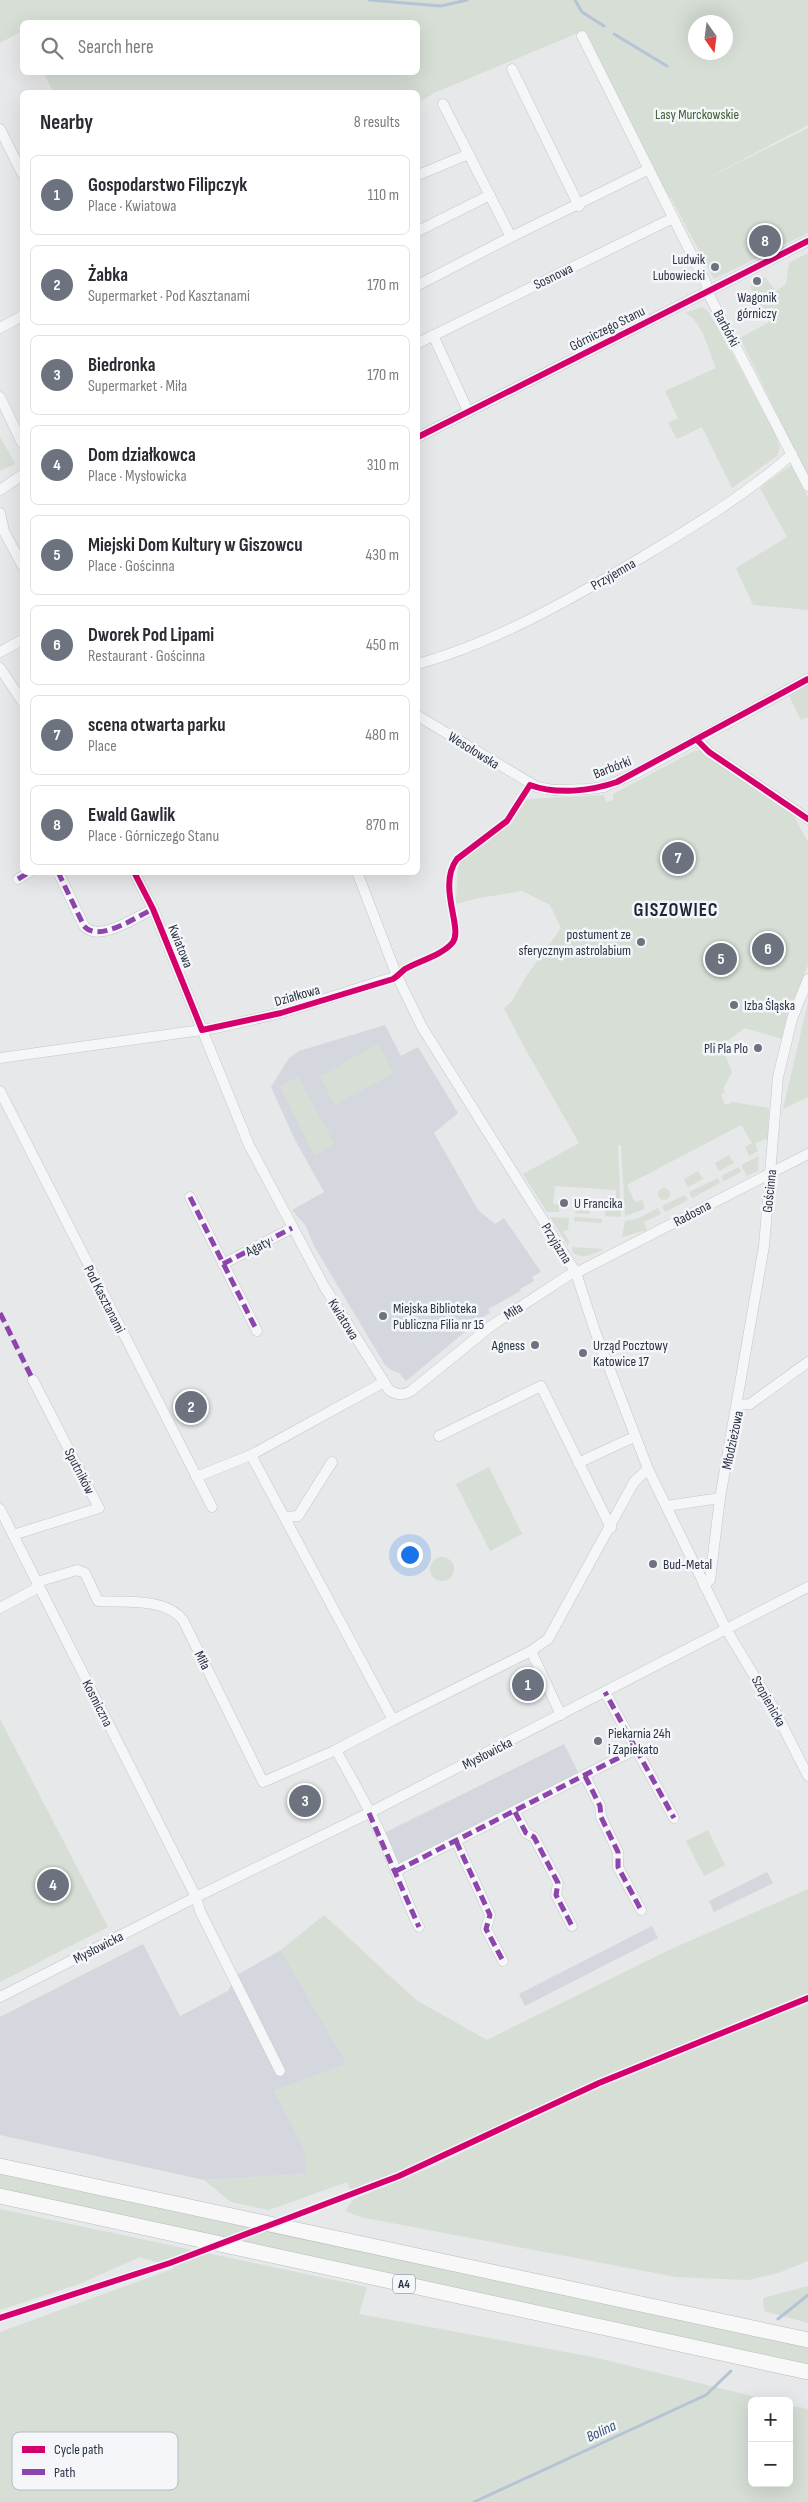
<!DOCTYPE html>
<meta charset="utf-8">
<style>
:root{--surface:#fff;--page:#f2f2f3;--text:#2b2b33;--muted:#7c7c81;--line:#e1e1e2;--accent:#6c737f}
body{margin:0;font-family:"Sofia Sans Condensed",sans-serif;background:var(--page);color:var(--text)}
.controls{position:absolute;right:15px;bottom:15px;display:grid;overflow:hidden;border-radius:8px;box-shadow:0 5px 20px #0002}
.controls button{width:45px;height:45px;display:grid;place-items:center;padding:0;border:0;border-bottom:1px solid var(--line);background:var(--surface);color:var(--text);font:25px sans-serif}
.compass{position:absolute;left:688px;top:15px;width:45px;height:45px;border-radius:50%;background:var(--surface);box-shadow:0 5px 20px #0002;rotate:166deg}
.you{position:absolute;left:409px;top:1554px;width:18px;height:18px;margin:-12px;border:4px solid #fff;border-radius:50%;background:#1a73e8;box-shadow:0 0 0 8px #1a73e833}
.badge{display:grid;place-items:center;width:32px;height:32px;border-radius:50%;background:var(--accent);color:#fff;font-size:16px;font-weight:700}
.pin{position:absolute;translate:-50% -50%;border:2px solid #fff;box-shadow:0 1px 5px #0006}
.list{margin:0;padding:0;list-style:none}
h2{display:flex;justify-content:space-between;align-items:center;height:65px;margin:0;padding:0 20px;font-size:21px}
h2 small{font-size:16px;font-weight:400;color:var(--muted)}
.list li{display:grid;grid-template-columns:32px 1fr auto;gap:15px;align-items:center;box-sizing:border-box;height:80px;margin:0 10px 10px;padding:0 10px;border:1px solid var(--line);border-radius:8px}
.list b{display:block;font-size:19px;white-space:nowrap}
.list p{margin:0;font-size:16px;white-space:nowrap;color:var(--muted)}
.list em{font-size:16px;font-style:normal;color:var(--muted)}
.icon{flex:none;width:28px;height:28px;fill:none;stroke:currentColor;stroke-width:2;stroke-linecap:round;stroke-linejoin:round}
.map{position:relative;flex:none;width:808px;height:2502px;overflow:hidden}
.search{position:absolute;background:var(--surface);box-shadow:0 5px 20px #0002;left:20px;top:20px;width:400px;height:55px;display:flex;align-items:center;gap:12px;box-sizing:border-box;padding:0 18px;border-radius:8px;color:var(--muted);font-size:19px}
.panel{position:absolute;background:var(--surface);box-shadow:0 5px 20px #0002;left:20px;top:90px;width:400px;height:785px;border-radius:8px}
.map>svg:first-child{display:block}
</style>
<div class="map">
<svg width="808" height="2502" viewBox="0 0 808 2502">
<rect width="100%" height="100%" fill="#e6e8ea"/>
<g fill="#d4d7dd">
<polygon points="385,1025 401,1056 418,1047 458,1113 434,1133 478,1210 495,1224 504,1218 541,1272 532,1277 534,1281 520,1289 521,1291 488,1309 490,1313 471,1324 466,1331 406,1381 399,1373 391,1370 385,1365 314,1246 306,1226 292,1210 324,1192 294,1138 271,1087 289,1058 299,1051"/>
<polygon points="564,1744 579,1774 399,1863 384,1833"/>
<polygon points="767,1872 773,1883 714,1912 709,1901"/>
<polygon points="652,1926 658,1938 525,2006 519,1994"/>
<polygon points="143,1944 180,2016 228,1991 237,1975 281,1950 347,2064 274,2091 307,2153 306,2174 204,2180 0,2135 0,2017"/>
</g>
<g fill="#d6ded6" fill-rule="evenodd">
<path d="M0,0H808V125L698,183L808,128V233L714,279L671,198H669L585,30L434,93L418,103V92H53L44,73L418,72V22H22V31L0,43ZM696,22H726V52H696Z"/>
<polygon points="808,253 808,477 740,338 769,322 750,286 765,277 776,291 786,284 789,263"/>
<path d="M702,307L708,311L727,344L774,432L780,447L777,456L732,488L702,427L677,439L668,423L678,418L665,391L716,368C709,351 702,320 685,313Z"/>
<polygon points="0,436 15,464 0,471"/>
<polygon points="791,465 808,497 808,610 753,605 736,568 787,537 760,488"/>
<polygon points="808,684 808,717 801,720 789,696"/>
<polygon points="694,751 701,751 792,813 808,842 808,965 787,1016 782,1039 745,1028 721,1045 732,1072 723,1089 725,1092 721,1094 725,1105 733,1102 769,1108 768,1138 755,1143 758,1151 749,1156 745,1147 752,1143 741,1125 627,1185 635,1202 642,1200 645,1209 625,1216 621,1144 618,1146 621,1217 605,1216 606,1208 615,1208 616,1190 555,1186 553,1204 559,1205 559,1212 547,1212 523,1174 579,1143 523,1045 504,1008 512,1001 525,978 561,928 550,905 522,891 479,898 456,904 458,861 506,826 525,799 604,795 606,802 613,800 613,794"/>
<polygon points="808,1002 808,1097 783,1109"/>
<polygon points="378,1044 394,1073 335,1105 319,1076"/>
<polygon points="298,1077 335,1144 314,1156 280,1086"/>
<polygon points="729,1155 734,1163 719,1171 715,1163"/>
<polygon points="759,1156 758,1171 747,1176 741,1165"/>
<polygon points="739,1167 741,1172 724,1181 721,1176"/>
<polygon points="698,1171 703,1179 688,1187 684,1179"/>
<polygon points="718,1178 720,1183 692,1198 689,1192"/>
<circle cx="664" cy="1194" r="6"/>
<polygon points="685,1195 688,1200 665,1212 662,1206"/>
<polygon points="576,1206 590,1207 589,1214 575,1213"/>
<polygon points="658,1208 661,1214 644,1222 647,1230 622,1237 625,1221 637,1219"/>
<polygon points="550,1217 569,1218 568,1230 563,1231 569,1241 568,1246"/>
<polygon points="574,1217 602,1219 602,1223 574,1221"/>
<path d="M572,1247L604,1249C594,1254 584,1260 573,1253Z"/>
<polygon points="489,1467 522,1534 490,1551 456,1484"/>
<circle cx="442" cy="1569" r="12"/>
<polygon points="0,1719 108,1927 0,1982"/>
<polygon points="708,1830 725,1865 704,1876 686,1841"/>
<polygon points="808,1889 808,1998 634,2064 461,2148 351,2193 347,2182 269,2210 231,2202 204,2180 306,2174 306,2153 274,2091 347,2064 281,1950 324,1915 416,2000 487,2040 669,1950"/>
<polygon points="808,2004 808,2261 778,2273 748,2280 676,2277 360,2217 345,2211 354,2199 430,2168 637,2068 734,2030"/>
<polygon points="0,2173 808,2347 808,2364 0,2189"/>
<polygon points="0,2209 367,2287 359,2314 593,2357 772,2401 752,2401 752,2483 789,2483 789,2405 808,2409 808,2502 0,2502 0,2332 175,2268 140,2257 79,2284 0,2310"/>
<polygon points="808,2286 808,2323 764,2311 763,2298"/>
</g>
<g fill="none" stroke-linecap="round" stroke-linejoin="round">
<g stroke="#b4c4d5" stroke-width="3">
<polyline points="369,0 441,6 467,0"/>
<polyline points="575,0 582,12 604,26"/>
<polyline points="614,34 667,66"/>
<polyline points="778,2319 808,2295"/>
<polyline points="474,2502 706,2395 731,2371"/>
</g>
<g stroke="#c4c6c8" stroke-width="11">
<g id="minor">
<polyline points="582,36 706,283 710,297 808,486"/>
<polyline points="512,69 579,206"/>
<polyline points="443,104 511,237 649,169"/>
<polyline points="0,129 22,173"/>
<polyline points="418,175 469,154"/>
<polyline points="418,231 490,195"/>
<polyline points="418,285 511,237"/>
<polyline points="0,328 22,316"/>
<polyline points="433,335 468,411"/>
<polyline points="418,343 673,218"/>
<polyline points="0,397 22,443"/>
<polyline points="418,437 808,241"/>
<polyline points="0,490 22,475"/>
<polyline points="0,513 4,531 22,565"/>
<polyline points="0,652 22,640"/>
<path d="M418,664C496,642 569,600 639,559C692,527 746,495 792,454"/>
<polyline points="0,668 22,701"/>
<polyline points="418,716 537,787 553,790 589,789 604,787 634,774 808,679"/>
<polyline points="697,740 709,752 808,819"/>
<path d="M58,872L84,926C99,943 136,917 153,909"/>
<path d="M134,872L153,909L249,1145L324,1286L389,1390C397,1395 403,1396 411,1391L491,1326L569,1275L576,1273L808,1154"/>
<polyline points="357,872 397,976 422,1027 576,1273 595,1331 648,1469 726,1629 773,1707 808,1776"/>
<polyline points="18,879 30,872"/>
<polyline points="0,1058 216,1028 281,1013 397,976"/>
<polyline points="0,1091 212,1507"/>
<polyline points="190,1197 257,1331"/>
<polyline points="223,1264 292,1228"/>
<polyline points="737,1405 750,1404 808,1362"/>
<polyline points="439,1436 541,1386 611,1528"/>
<polyline points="578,1463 634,1437"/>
<polyline points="196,1477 251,1455 384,1382"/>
<polyline points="666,1506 720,1498"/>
<polyline points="0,1509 196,1897 200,1911 280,2071"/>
<polyline points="286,1517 298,1516 332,1462"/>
<polyline points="13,1535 99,1508 33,1380"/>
<path d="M37,1582L77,1570L85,1573L98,1601C125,1603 165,1597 183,1620L263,1782L336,1750L393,1720L251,1455"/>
<polyline points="704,1585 710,1580 720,1498 764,1246 778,1077 792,1019 808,979"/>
<polyline points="0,1608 39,1587"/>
<polyline points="531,1651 561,1715"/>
<polyline points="393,1720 531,1651 548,1639 634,1482 648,1469"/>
<polyline points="636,1749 674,1818"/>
<path d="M336,1750C351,1778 368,1806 381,1835C395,1865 404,1897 419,1927"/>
<polyline points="585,1776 600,1806 601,1817 618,1852 618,1867 641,1910"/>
<polyline points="515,1812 526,1833 534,1837 558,1883 556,1895 572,1926"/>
<polyline points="456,1841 490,1915 486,1929 503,1961"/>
<polyline points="396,1871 636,1749 605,1692"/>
<polyline points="0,1997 196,1897 369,1813 808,1587"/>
</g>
</g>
<g stroke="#b8bbbf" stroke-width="16">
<g id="highway">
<polyline points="0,2166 808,2340"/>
<polyline points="0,2196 808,2372"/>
</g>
</g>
<use href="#minor" stroke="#f5f6f7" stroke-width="10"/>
<use href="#highway" stroke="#f8f8f8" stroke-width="15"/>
<g stroke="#8e44ad" stroke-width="5" stroke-dasharray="10 5" stroke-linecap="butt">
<path d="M58,872L84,926C99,943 136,917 153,909"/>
<polyline points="18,879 30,872"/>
<polyline points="190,1197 257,1331"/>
<polyline points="223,1264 292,1228"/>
<polyline points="0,1313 33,1380"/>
<polyline points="636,1749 674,1818"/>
<polyline points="585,1776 600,1806 601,1817 618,1852 618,1867 641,1910"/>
<polyline points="515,1812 526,1833 534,1837 558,1883 556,1895 572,1926"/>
<polyline points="369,1813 419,1927"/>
<polyline points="456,1841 490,1915 486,1929 503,1961"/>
<polyline points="396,1871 636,1749 605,1692"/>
</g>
<g stroke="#f4f6f9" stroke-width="9">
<g id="cycleway">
<polyline points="418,437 808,241"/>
<polyline points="697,740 709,752 808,819"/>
<path d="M134,872L153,909L202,1030L281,1013L393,979C398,976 401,972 405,969C419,961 443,955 453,942C463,927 437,886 457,859L507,821L530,785C556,795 591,791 617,782L808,679"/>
<polyline points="0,2318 170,2263 399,2176 599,2083 808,1998"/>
</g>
</g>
<use href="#cycleway" stroke="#d6006c" stroke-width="6"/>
</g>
<g fill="#6c737f" stroke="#f4f6f9" stroke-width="2">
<circle cx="715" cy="267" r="5"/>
<circle cx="757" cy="281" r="5"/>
<circle cx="641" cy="942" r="5"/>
<circle cx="734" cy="1005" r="5"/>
<circle cx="758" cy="1048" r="5"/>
<circle cx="564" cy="1203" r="5"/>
<circle cx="383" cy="1316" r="5"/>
<circle cx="535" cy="1345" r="5"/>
<circle cx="583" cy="1353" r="5"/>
<circle cx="653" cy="1564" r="5"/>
<circle cx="598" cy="1741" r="5"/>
</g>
<g text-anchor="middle" stroke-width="5" stroke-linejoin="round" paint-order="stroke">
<rect fill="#f4f6f9" stroke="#676e7b" stroke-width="1" x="393" y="2274.5" width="22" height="19" rx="4"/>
<g font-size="12" font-weight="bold" fill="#2b3445">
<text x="404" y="2288">A4</text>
</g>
<g font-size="14" fill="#3f6138" stroke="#f4f6f9">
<text x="697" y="119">Lasy Murckowskie</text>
</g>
<g font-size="14" fill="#2b3445" stroke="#f4f6f9" text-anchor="start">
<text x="705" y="264" text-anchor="end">Ludwik<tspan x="705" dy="16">Lubowiecki</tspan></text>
<text x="757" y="302" text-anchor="middle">Wagonik<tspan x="757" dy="16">górniczy</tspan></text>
<text x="631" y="939" text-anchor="end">postument ze<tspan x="631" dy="16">sferycznym astrolabium</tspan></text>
<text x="744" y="1010">Izba Śląska</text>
<text x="748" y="1053" text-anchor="end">Pli Pla Plo</text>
<text x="574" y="1208">U Francika</text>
<text x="393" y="1313">Miejska Biblioteka<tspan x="393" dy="16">Publiczna Filia nr 15</tspan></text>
<text x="525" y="1350" text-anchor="end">Agness</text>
<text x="593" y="1350">Urząd Pocztowy<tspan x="593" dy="16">Katowice 17</tspan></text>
<text x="663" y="1569">Bud-Metal</text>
<text x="608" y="1738">Piekarnia 24h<tspan x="608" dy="16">i Zapiekato</tspan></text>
</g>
<g font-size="14" fill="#2b3445" stroke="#f4f6f9">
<text transform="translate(553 276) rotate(-26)" y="5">Sosnowa</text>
<text transform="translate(607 328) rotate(-27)" y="5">Górniczego Stanu</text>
<text transform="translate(727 328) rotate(62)" y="5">Barbórki</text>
<text transform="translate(613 574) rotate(-30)" y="5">Przyjemna</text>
<text transform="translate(474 750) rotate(32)" y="5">Wesołowska</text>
<text transform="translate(612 767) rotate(-21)" y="5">Barbórki</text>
<text transform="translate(181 946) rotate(68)" y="5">Kwiatowa</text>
<text transform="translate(297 995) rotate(-16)" y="5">Działkowa</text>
<text transform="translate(769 1191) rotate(-84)" y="5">Gościnna</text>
<text transform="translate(692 1213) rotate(-28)" y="5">Radosna</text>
<text transform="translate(557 1243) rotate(58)" y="5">Przyjazna</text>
<text transform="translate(258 1246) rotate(-27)" y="5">Agaty</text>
<text transform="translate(105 1299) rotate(63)" y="5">Pod Kasztanami</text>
<text transform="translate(513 1311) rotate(-33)" y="5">Miła</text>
<text transform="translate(344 1319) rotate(58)" y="5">Kwiatowa</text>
<text transform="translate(732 1440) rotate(-78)" y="5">Młodzieżowa</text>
<text transform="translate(80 1471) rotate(63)" y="5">Sputników</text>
<text transform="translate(203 1660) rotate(64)" y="5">Miła</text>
<text transform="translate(769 1701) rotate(61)" y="5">Szopienicka</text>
<text transform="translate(98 1703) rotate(63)" y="5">Kosmiczna</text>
<text transform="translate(487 1753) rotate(-27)" y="5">Mysłowicka</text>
<text transform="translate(98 1947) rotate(-27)" y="5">Mysłowicka</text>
</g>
<g font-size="15" font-style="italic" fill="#34527a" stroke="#f4f6f9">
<text transform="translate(601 2431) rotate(-25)" y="5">Bolina</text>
</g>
<g font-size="19" font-weight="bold" letter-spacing="1" fill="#1d2536" stroke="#f4f6f9">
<text x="676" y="916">GISZOWIEC</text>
</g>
</g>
<rect x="12" y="2432" width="166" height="58" rx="8" fill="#f4f6f9" stroke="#b8bcc3" stroke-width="1"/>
<rect x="22" y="2446" width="23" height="7" fill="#d6006c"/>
<rect x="22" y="2469" width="23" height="6" fill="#8e44ad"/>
<g font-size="14" fill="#2b3445">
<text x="54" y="2454">Cycle path</text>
<text x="54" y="2477">Path</text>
</g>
</svg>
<div class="controls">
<button>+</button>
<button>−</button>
</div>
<svg class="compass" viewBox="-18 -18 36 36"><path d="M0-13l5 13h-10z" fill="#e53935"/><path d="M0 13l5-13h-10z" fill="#7c7c81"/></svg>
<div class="you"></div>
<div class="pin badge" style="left:528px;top:1685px">1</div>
<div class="pin badge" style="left:191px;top:1407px">2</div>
<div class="pin badge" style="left:305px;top:1801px">3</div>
<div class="pin badge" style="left:53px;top:1885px">4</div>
<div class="pin badge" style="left:721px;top:959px">5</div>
<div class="pin badge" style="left:768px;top:949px">6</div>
<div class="pin badge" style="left:678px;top:858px">7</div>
<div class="pin badge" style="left:765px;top:241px">8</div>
<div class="search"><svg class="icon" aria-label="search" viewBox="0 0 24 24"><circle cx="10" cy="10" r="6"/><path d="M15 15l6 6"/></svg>Search here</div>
<section class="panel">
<h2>Nearby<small>8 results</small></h2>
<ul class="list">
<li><span class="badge">1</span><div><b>Gospodarstwo Filipczyk</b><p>Place · Kwiatowa</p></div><em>110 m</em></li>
<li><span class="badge">2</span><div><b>Żabka</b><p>Supermarket · Pod Kasztanami</p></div><em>170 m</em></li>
<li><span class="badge">3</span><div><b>Biedronka</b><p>Supermarket · Miła</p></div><em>170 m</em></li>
<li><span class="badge">4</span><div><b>Dom działkowca</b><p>Place · Mysłowicka</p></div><em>310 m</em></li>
<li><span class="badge">5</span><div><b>Miejski Dom Kultury w Giszowcu</b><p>Place · Gościnna</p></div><em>430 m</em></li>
<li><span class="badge">6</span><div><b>Dworek Pod Lipami</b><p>Restaurant · Gościnna</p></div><em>450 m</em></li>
<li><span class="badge">7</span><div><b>scena otwarta parku</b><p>Place</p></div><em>480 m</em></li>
<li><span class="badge">8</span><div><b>Ewald Gawlik</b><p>Place · Górniczego Stanu</p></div><em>870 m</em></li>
</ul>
</section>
</div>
